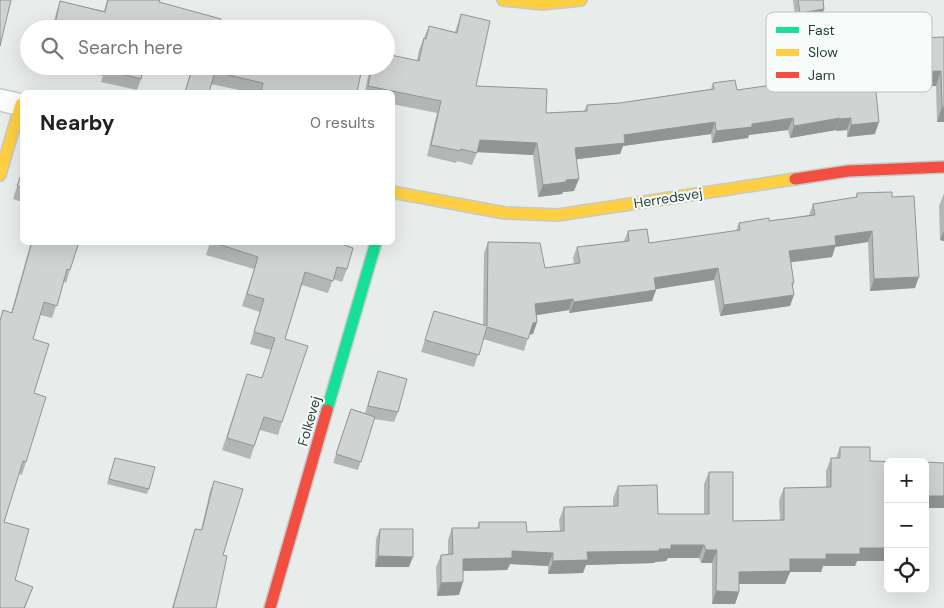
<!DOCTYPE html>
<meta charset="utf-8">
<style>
:root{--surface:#fff;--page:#f2f2f2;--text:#222;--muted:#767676;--line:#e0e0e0}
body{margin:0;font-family:"DM Sans",sans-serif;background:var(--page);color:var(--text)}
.controls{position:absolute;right:15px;bottom:15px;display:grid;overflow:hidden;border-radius:8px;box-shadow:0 5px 20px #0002}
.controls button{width:45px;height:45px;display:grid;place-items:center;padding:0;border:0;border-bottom:1px solid var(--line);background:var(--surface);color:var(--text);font:25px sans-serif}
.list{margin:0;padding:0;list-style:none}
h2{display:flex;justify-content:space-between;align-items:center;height:65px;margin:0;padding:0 20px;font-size:21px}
h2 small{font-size:16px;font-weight:400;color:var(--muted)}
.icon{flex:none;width:28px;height:28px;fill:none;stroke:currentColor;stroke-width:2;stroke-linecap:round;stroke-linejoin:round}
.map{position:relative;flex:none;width:944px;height:608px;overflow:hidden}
.search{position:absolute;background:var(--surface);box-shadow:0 5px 20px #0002;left:20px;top:20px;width:375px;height:55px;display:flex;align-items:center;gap:12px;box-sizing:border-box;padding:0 18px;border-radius:28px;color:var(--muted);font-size:19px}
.panel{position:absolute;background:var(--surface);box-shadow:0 5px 20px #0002;left:20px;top:90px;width:375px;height:155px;border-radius:8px}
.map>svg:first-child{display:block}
</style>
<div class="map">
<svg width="944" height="608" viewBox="0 0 944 608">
<rect width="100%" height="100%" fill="#e8edeb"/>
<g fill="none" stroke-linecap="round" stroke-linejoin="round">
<g stroke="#c5cac8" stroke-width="24">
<polyline id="street" points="0,100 22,105"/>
</g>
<g stroke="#c3cbc8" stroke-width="14">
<polyline id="fast" points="327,410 376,242"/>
</g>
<g stroke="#c3cbc8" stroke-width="14">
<g id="slow">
<polyline points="503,0 542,4 581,0"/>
<polyline points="0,175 21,104"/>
<polyline points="392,192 505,213 558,215 795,179"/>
</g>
</g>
<g stroke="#c3cbc8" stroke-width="14">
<g id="jam">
<polyline points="795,179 848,171 944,167"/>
<polyline points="270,608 327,410"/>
</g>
</g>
<use href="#street" stroke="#fcfcfc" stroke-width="21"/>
<use href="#fast" stroke="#16e098" stroke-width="11"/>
<use href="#slow" stroke="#ffcf43" stroke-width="11"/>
<use href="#jam" stroke="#f24e42" stroke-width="11"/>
</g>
<g fill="#b2b6b5">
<polygon points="107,0 160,0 159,2 218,29 52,29 56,13 60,1 104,11"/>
<polygon points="793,0 823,0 824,9 820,20 796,23"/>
<polygon points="461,14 476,86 546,113 584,111 587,105 620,103 711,89 713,83 737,90 780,84 776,57 780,45 823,67 875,134 847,137 847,130 836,131 836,130 790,138 788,130 749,135 748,138 712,143 711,134 623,146 620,154 576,159 574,191 563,192 562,194 538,197 533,155 477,152 472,165 457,161 456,163 427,156 437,113 392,104 392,92 365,92 370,66 386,66 417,60 419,50 429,26 455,32"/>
<polygon points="944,37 944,122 937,122 936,86 904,87 903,56 909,41 916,41 918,38"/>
<polygon points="63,66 144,66 141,79 137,90 101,82 103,76"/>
<polygon points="190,66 329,66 357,92 248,92 211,84 209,92 185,92 192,67"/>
<polygon points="22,171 22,202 13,199"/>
<polygon points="857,193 892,197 915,288 870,291 868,242 835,247 832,257 791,262 794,283 793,286 790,306 720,316 714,280 656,289 652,301 569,313 569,310 536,315 537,322 533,334 529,334 524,351 483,339 474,367 421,352 434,311 483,325 484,253 488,242 545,268 574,264 573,258 577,247 624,241 628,231 649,243 736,231 739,223 769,221 809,215 813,204 856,197"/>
<polygon points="944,193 944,241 940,240 939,206"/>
<polygon points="31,242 79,242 70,270 66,283 64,282 52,318 40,315 33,339 34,393 26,462 22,475 19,474 4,522 15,580 33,587 25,608 0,608 0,320 3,310 11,313"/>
<polygon points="210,242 273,242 280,244 281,242 335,242 347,269 342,282 333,279 328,293 302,285 285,339 282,422 278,435 260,430 250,459 222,450 247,374 262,378 271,350 250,344 260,312 242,306 254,269 206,255"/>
<polygon points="378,371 398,412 394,422 374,419 358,470 333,463 351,409 365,413"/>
<polygon points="840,447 870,461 888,462 888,561 857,561 855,566 823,566 821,572 790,572 785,584 739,584 739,592 735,604 712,604 712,563 701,563 699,558 668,558 666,561 655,562 654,563 586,565 583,573 548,574 548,566 510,564 507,570 463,571 459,595 437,596 436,567 441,555 448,555 448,540 452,528 477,528 479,522 527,532 560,531 559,520 564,507 613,506 613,498 618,486 658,514 704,514 704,484 709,472 733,521 780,520 779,500 784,488 826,487 826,471 831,458 836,458"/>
<polygon points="115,458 149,489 147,494 107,484"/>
<polygon points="214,481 223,555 216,608 172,608 192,539 195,529 201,530 210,491"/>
<polygon points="380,529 409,567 375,567 376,539"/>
</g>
<g fill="#919493">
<polygon points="824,9 820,20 796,23 800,13"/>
<polygon points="941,71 936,86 904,87 910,72"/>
<polygon points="942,107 944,107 944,122 937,122"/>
<polygon points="793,118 788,130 749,135 748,138 712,143 716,131 752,124"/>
<polygon points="840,118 836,130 790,138 794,126"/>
<polygon points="851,118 847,130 836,131 840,119"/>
<polygon points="715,122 711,134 623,146 620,154 571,160 575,148 624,135"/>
<polygon points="879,122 875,134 847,137 851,125"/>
<polygon points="480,140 537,143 533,155 475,152"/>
<polygon points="579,179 574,191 563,192 562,194 538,197 543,185 566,180"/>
<polygon points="872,231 868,242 835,247 832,257 785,263 789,251 835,236"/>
<polygon points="944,231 944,241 940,240"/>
<polygon points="718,268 714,280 650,290 654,278"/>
<polygon points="919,277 915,288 870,291 874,279"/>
<polygon points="656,290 652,301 569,313 574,302"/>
<polygon points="794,295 790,306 720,316 724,305"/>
<polygon points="573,299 569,310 531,316 535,304"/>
<polygon points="537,322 533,334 528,335 533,323"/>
<polygon points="928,496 944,496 944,508 925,508"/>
<polygon points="925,518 928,518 925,525"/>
<polygon points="671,545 704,545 699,558 668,558 666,561 655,562 654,563 586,565 583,573 548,574 553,561 587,552 659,549"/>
<polygon points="860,548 888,548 888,561 857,561 855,566 823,566 821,572 790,572 785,584 735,584 739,572 790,559"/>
<polygon points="706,550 717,550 712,563 701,563"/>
<polygon points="512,551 553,553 548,566 510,564 507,570 458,571 463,559"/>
<polygon points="378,556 413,557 409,567 375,567"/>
<polygon points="463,582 459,595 437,596 441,583"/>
<polygon points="716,591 739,592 735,604 712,604"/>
</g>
<g fill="#cfd4d2" stroke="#919493">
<polygon points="0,0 11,0 0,46"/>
<polygon points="108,0 160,0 159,2 221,19 218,29 54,29 60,1 105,12"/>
<polygon points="798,0 823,0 824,9 800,13"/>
<polygon points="461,14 490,21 476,86 547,89 546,113 587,111 587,105 620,103 714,89 713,83 735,80 737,90 787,83 780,45 818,39 823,67 873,62 879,122 851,125 851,118 840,119 840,118 794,126 793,118 752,124 752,127 716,131 715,122 624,135 625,143 575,148 579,179 566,180 566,182 543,185 537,143 480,140 477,153 461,149 460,151 431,145 441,101 368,86 372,66 386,66 386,54 419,61 424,38 426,39 429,26 457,33"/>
<polygon points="944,37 944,107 942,107 941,71 910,72 909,41 918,41 918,38"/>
<polygon points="106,66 144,66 141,79 105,70"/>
<polygon points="193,66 329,66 361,73 357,92 261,92 263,83 215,72 209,92 185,92"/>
<polygon points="22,172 22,188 17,186"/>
<polygon points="892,192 892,197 914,196 919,277 874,279 872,231 835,236 836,245 789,251 794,283 792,283 794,295 724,305 718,268 654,278 656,290 574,302 573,299 535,304 537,322 533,323 528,339 487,327 479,355 425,340 434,311 487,326 488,242 540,243 545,268 580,263 577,247 629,241 628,231 647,229 649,243 740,230 739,223 769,218 769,221 815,215 813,204 857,197 857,193"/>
<polygon points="32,242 79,242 70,270 67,269 57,306 44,302 33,339 49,344 34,393 46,397 26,462 23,461 4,522 29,529 15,580 33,587 24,608 0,608 0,321 3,310 12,313"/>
<polygon points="212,242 273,242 281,245 282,242 335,242 353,248 347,269 337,267 333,281 305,272 285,339 308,346 282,422 264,417 254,446 227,438 247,374 262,378 275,338 254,332 264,299 247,294 258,257"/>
<polygon points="378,371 407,379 398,412 368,406"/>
<polygon points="351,409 375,417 361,462 336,454"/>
<polygon points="840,447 870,447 870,461 903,462 888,462 888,548 860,548 860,554 826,554 826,559 790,559 790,571 739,572 739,592 716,591 717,550 706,550 704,545 671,545 671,549 659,549 659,551 587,552 588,560 553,561 553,553 512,551 512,558 463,559 463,582 441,583 441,555 453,554 452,528 479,528 479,522 526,522 527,532 564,531 564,507 618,506 618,486 657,485 658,514 709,514 709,472 733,472 733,521 784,520 784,488 831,487 831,458 840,458"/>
<polygon points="115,458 155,467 149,489 109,479"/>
<polygon points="925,462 944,463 944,496 928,496 928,518 925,518"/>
<polygon points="214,481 243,489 223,555 227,556 216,608 173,608 195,529 202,530"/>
<polygon points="380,529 413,529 413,557 378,556"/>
</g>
<g text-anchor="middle" stroke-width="4" stroke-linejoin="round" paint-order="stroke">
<g font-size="14" fill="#24423a" stroke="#f7fbf9">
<text transform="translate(668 198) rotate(-9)" y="5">Herredsvej</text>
<text transform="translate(309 421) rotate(-74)" y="5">Folkevej</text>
</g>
</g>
<rect x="766" y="12" width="166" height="80" rx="8" fill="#f7fbf9" stroke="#b8c4c0" stroke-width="1"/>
<rect x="776" y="27" width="23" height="6" fill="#16e098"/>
<rect x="776" y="49" width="23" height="7" fill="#ffcf43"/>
<rect x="776" y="72" width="23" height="6" fill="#f24e42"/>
<g font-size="14" fill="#24423a">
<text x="808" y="35">Fast</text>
<text x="808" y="57">Slow</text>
<text x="808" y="80">Jam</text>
</g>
</svg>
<div class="controls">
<button>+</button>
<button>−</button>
<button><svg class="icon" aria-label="locate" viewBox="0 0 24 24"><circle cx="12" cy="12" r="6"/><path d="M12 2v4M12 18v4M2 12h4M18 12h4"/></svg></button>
</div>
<div class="search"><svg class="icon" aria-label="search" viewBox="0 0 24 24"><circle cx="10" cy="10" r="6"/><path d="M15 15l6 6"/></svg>Search here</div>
<section class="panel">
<h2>Nearby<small>0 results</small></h2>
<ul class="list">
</ul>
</section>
</div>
